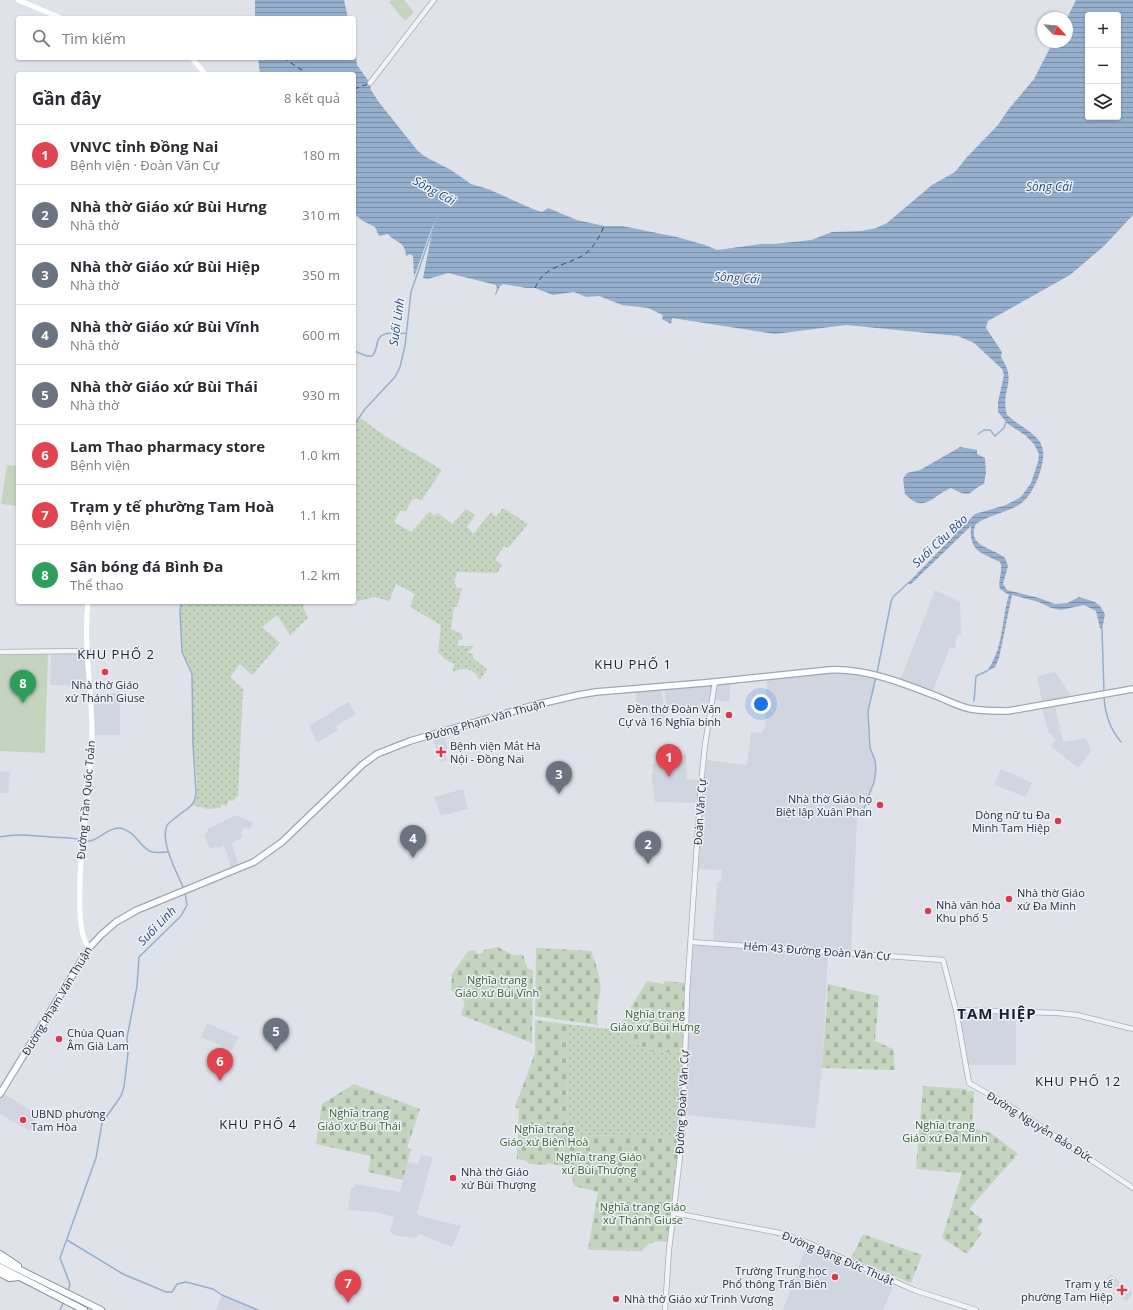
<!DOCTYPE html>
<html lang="vi">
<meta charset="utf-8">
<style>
:root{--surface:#fff;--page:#f2f2f3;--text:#2b2b33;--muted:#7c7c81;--line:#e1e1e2;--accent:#0b8043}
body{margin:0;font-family:"Open Sans",sans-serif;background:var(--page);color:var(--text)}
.controls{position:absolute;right:12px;top:12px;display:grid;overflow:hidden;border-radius:4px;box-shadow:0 1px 3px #0004}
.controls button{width:36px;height:36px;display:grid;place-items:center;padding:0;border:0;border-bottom:1px solid var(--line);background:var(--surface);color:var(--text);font:20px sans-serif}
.compass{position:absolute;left:1037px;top:12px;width:36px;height:36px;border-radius:50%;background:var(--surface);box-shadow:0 1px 3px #0004;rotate:116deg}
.you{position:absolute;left:761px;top:704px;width:14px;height:14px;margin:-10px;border:3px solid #fff;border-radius:50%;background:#1a73e8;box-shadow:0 0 0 6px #1a73e833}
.badge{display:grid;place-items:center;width:26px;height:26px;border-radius:50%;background:var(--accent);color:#fff;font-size:13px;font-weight:700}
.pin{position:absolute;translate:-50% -33px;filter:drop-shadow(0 1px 2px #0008)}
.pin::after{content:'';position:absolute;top:21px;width:14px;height:12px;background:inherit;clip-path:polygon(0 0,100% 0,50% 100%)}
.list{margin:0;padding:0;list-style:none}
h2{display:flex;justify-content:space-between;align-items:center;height:52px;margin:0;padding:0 16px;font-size:17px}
h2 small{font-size:13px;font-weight:400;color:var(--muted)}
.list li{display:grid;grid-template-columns:26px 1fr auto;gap:12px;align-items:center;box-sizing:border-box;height:60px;padding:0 16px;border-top:1px solid var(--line)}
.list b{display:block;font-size:15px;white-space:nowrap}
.list p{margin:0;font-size:13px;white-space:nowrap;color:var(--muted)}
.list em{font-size:13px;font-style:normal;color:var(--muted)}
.icon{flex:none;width:22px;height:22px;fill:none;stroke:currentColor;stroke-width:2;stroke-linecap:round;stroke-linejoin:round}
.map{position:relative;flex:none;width:1133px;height:1310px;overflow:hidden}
.search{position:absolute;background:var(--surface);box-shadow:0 1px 3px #0004;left:16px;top:16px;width:340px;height:44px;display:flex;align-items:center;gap:10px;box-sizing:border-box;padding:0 14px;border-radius:4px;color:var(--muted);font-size:15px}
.panel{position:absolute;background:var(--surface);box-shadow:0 1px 3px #0004;left:16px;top:72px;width:340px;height:532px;border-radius:4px}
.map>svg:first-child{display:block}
</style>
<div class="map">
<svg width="1133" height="1310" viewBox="0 0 1133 1310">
<defs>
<pattern id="grass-dots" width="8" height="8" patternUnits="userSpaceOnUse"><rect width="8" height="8" fill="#c4d4bf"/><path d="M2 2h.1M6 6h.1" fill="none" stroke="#a8b6a5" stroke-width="1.8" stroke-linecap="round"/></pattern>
<pattern id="cemetery-stones" width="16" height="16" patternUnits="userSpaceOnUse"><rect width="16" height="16" fill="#c4d4bf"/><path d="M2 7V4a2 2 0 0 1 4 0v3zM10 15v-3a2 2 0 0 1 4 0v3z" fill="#a8b6a5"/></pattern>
<pattern id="water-rules" width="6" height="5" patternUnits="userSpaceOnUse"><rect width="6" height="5" fill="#96afcd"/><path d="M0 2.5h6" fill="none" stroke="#7a8fa8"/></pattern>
</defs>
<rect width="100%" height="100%" fill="#dfe3e9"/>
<g fill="#d0d5df">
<polygon points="935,590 960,602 961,635 957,635 955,649 950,648 932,692 900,681"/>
<polygon points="51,653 85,654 87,686 50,685"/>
<polygon points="840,672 876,679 868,711 868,725 870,748 875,760 876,770 868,798 857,820 851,951 713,941 717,882 721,882 722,870 698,869 706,760 747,765 751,732 762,733 765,726 767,679"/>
<polygon points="1055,672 1072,697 1042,702 1037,676"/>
<polygon points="731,683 729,702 715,700 717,684"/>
<polygon points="713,685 708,709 690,711 689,709 678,712 676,705 667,708 664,688"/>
<polygon points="661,688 666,718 652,722 648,705 637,706 635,691"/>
<polygon points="120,693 120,735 94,735 92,694"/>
<polygon points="348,702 356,714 336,726 338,730 317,743 309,726"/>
<polygon points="1055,705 1063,742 1086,738 1091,751 1078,768 1051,746 1056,739 1048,732 1042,707"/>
<polygon points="444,736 448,750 444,751 447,761 440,763 433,739"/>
<polygon points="686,754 687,779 699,780 698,803 655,802 651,774 653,774 652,764"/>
<polygon points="1001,769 1032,783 1026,797 994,785"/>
<polygon points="0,771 10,772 8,793 0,793"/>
<polygon points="463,789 468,809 441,816 434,797"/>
<polygon points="236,815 253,823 250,829 244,827 241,834 243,837 232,843 239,867 232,870 224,845 218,848 216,846 210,849 204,834 208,831 208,829"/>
<polygon points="693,944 828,953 822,1068 815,1128 686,1115 687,1051"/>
<polygon points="994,1012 1016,1013 1016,1065 967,1065 959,1013"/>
<polygon points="207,1023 239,1037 232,1050 201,1037"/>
<polygon points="3,1093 38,1115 30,1131 0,1114 0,1098"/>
<polygon points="421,1155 433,1157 417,1213 420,1216 461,1226 452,1247 419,1234 416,1238 396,1236 390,1232 394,1217 375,1212 348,1210 351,1188 354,1188 355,1184 400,1192 408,1162 418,1164"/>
<polygon points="806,1247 840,1262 848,1268 853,1268 894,1285 883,1310 783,1310"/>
<polygon points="1111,1274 1133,1293 1126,1301 1104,1281"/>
<polygon points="222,1295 238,1301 257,1310 216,1310"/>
</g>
<g fill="url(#grass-dots)">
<path d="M359,417L385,436L442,470L421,501L417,498L412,500L406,511H400L394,522L411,532L430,511L434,516L438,513L452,524L466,509L475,515L467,527L473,534L491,512L496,517L503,508L528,524L508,548L504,546L495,560L502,565L497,573L457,572L454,582L457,588H462L457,607H454L451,629L462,634V640H458V646H474L467,653L473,654V658L487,669L480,680C474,669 465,666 453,672L454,664L446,660L438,652L441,625L410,607L415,594L396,584L389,601L375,597L358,601L354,584V425Z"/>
<polygon points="181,602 309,602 303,606 308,618 290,635 277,615 262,627 280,643 252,675 240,664 230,677 243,689 238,795 233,801 229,800 226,806 222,804 220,808 208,809 192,805 196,799 197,780 193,745 192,674 182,652 180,612"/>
<polygon points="622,1022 626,1039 656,1053 682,1051 679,1139 635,1135 573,1136 568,1117 566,1024 610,1029 618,1028"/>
</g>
<g fill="url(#cemetery-stones)">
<polygon points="498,947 513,955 523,955 528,969 533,970 532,1043 461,1015 465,1002 451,990 452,974 468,951 475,950 477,954 482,953 484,950"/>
<path d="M536,948L591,951C596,964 602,980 600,994C598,1005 596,1013 598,1025L535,1016Z"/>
<polygon points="647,981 664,984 664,981 685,983 682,1051 656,1053 626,1039 622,1022"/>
<polygon points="828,984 879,996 875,1041 893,1049 895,1070 822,1068"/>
<path d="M535,1020L566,1024L568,1117L573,1136L635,1135L679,1139L668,1242C658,1241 648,1241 642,1251L588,1250L598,1192L574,1186L572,1175L563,1169L562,1166L548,1163L545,1165L530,1164L524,1160L517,1159L519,1109L515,1107L535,1053Z"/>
<polygon points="354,1084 420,1109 407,1148 411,1149 403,1180 368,1172 371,1156 316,1144 322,1104"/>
<polygon points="923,1086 966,1089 967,1091 974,1091 972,1128 991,1133 1018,1154 969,1209 983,1220 977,1228 982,1233 967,1254 942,1238 962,1173 916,1169"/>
<polygon points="863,1234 922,1255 911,1283 851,1258"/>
</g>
<g fill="#c4d4bf">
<polygon points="391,0 404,0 414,12 405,21 389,2"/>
<polygon points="7,465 18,466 18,506 1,504"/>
<polygon points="48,653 45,753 0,751 0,655"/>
</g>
<g fill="url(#water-rules)" fill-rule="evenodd">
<polygon points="255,0 344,0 348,18 255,18"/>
<path d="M1076,0H1133V215L1104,246L1070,275L988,321L986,328L1002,352L1001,357C1018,383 1000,388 1007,415C1034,438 1053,437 1038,478C1034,488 1028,499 1019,505C1005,513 989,515 976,524C966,546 991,547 1005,558L1008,566L1003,584L1007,590L1039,598L1055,604L1067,603L1079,597L1095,602L1100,606L1105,614L1102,630L1100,628L1096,611L1084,605L1061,610L1051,608L1039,602L1012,595L999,658L995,667L986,672C1004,650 1001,620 1009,595L1000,589C997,580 1004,571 1000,562C980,552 969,551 971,526L911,584H907L975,514L1006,505L1021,497L1031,483L1038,462L1039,454L1034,444L1025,435L1008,424L998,412V402L1004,375L1002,369L974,343L958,336L846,325L775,334L672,318L671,324L662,319L663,315L648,308L622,305L599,296L586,297L574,292L553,295L535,288H526L503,284L500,286L494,298L497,288L496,285L448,273L428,279L423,278L434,222L414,277L413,256L410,254L406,256C405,240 396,244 388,234L379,236L375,227L363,221L354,214V74H260L258,58H354V40L357,65L370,83L371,90L378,101L417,150L424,156L451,170L471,184L488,189L533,209L542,212L548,208L577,220L604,226H622L677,237L705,245L717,250L761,244H774L811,240L832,232L861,231L876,228L887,223L932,185L955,172L967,157L998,125L1008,110L1034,79L1053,42H1067V18ZM1088,15H1118V117H1088Z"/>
<path d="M960,447L977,450V454L985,458L986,473L984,484C967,491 974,500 951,488C932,495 925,515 905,494L903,479L907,473L920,470Z"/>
</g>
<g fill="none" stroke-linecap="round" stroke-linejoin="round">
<g stroke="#96afcd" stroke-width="1.5">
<path d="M354,351L367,356H372C379,350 374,337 385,334C391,332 398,335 405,333"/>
<polyline points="354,425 365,409 395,377 400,367 405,346 411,292 437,217"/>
<polyline points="978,434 984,430 990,430 995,436 1004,428 1006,422"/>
<polyline points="354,453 354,461"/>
<path d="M181,602L180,612L182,652L192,674L193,745L196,793C195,805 189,808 180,814C177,817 171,821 168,824C158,839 178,875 184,889"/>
<polyline points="1102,629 1104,693"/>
<polyline points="877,673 891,602 893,597 908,583"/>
<path d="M1104,697C1105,714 1110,729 1121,742"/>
<polyline points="974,701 976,676 987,671"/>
<polyline points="863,811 874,782 876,770 875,760 870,748 868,711 876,677"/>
<path d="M0,837C18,833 32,836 50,837C61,838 70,837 81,840"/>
<path d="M85,841C98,843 107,827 119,828C136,830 140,849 152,852C157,853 163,852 168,852"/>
<polyline points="67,1240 123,1274 166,1292 172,1292 177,1284 186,1282 213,1289 222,1295 258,1310"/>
<polyline points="68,1292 70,1284 60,1258 96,1158 102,1123 121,1096 124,1087 128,1053 127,1038 137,986 139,957 181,916 187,905 185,893"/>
<polyline points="60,1310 64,1301"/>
</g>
<g stroke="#2c4c7a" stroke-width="1" stroke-dasharray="5 4" stroke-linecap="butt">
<polyline points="283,58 308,74"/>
<polyline points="354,89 368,84"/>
<path d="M535,288C544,265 567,266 585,254C594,247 600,236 604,226"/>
</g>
<g stroke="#a8adb7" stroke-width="6">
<g id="tertiary">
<polyline points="370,83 434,0"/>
<polyline points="0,652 88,651"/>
<polyline points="691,942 943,960 956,1010 969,1083 1013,1108 1133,1188"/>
<polyline points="956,1010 1058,1013 1077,1015 1133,1029"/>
<polyline points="674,1213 780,1233 806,1242 914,1290 976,1310"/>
<polyline points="665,1310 669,1250 683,1131 687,993 701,784 705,745 715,682"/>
</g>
</g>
<g stroke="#9da6b6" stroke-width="8">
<path id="primary" d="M0,1094L89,948L101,935L116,922L137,910L254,862L282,842L362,765L377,754L410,741L535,705L578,695L596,692L704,683L829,670C865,668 903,683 936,696C947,700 959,707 971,709C983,711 996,711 1008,711L1133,689"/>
</g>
<g stroke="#858fa1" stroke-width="8">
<g id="trunk">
<polyline points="0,1254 18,1266"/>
<polyline points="0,1260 101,1310"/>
<polyline points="0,1267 84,1310"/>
<polyline points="0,1273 9,1278 19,1277"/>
</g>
</g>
<use href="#tertiary" stroke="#f2f4f7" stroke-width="4.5"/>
<g stroke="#fff" stroke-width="5">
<polyline points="18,0 61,18"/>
<polyline points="192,58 205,74"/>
<path d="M88,602C83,645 92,689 92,732C92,780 82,828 80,877C80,896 77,933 89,948"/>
</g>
<use href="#primary" stroke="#fff" stroke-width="5.5"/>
<use href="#trunk" stroke="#fff" stroke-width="6"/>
</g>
<g fill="#da384b" stroke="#eef2f7" stroke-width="1.5">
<circle cx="105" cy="672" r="4"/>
<circle cx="729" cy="715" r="4"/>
<path d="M439 746h4v4h4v4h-4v4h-4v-4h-4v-4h4z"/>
<circle cx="880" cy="805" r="4"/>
<circle cx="1058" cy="821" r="4"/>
<circle cx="1009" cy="899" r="4"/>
<circle cx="928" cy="911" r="4"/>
<circle cx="59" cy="1039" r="4"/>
<circle cx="23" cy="1120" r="4"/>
<circle cx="453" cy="1178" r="4"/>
<circle cx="835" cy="1277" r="4"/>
<path d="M1120 1284h4v4h4v4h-4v4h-4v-4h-4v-4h4z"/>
<circle cx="616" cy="1299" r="4"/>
</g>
<g text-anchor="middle" stroke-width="3" stroke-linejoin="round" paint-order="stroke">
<g font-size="11" fill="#262f42" stroke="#eef2f7" text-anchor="start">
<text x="105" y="689" text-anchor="middle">Nhà thờ Giáo<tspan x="105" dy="13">xứ Thánh Giuse</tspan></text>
<text x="721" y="713" text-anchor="end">Đền thờ Đoàn Văn<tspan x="721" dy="13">Cự và 16 Nghĩa binh</tspan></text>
<text x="450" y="750">Bệnh viện Mắt Hà<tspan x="450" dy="13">Nội - Đồng Nai</tspan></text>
<text x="872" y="803" text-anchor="end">Nhà thờ Giáo họ<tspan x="872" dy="13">Biệt lập Xuân Phan</tspan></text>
<text x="1050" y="819" text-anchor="end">Dòng nữ tu Đa<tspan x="1050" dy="13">Minh Tam Hiệp</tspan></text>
<text x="1017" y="897">Nhà thờ Giáo<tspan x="1017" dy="13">xứ Đa Minh</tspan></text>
<text x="936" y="909">Nhà văn hóa<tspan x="936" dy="13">Khu phố 5</tspan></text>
<text x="67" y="1037">Chùa Quan<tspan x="67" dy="13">Âm Già Lam</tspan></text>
<text x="31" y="1118">UBND phường<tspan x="31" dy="13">Tam Hòa</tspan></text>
<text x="461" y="1176">Nhà thờ Giáo<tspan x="461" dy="13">xứ Bùi Thượng</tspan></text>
<text x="827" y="1275" text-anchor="end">Trường Trung học<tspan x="827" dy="13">Phổ thông Trấn Biên</tspan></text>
<text x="1113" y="1288" text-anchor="end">Trạm y tế<tspan x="1113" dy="13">phường Tam Hiệp</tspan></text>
<text x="624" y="1303">Nhà thờ Giáo xứ Trinh Vương</text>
</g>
<g font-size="11" fill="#262f42" stroke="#eef2f7">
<text transform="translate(485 720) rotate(-16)" y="4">Đường Phạm Văn Thuận</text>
<text transform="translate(86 800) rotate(-85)" y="4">Đường Trần Quốc Toản</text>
<text transform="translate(700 812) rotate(-86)" y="4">Đoàn Văn Cự</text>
<text transform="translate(817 951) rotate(4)" y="4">Hẻm 43 Đường Đoàn Văn Cự</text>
<text transform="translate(57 1001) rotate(-59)" y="4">Đường Phạm Văn Thuận</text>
<text transform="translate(682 1102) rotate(-87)" y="4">Đường Đoàn Văn Cự</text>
<text transform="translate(1040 1127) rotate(32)" y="4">Đường Nguyễn Bảo Đức</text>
<text transform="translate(838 1258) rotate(23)" y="4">Đường Đặng Đức Thuật</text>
</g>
<g font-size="11" fill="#395f32" stroke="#eef2f7">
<text x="497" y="984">Nghĩa trang<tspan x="497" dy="13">Giáo xứ Bùi Vĩnh</tspan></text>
<text x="655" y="1018">Nghĩa trang<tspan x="655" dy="13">Giáo xứ Bùi Hưng</tspan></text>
<text x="359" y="1117">Nghĩa trang<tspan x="359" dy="13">Giáo xứ Bùi Thái</tspan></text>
<text x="945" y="1129">Nghĩa trang<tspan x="945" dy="13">Giáo xứ Đa Minh</tspan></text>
<text x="544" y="1133">Nghĩa trang<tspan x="544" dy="13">Giáo xứ Biên Hoà</tspan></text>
<text x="599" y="1161">Nghĩa trang Giáo<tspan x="599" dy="13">xứ Bùi Thượng</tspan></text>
<text x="643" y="1211">Nghĩa trang Giáo<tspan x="643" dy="13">xứ Thánh Giuse</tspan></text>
</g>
<g font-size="12" font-style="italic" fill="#2c4c7a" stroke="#eef2f7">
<text x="1049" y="191">Sông Cái</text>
<text transform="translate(434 191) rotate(29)" y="4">Sông Cái</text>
<text transform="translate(737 278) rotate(4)" y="4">Sông Cái</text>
<text transform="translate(397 322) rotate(-82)" y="4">Suối Linh</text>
<text transform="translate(940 541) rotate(-43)" y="4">Suối Cầu Bào</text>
<text transform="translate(157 926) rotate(-46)" y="4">Suối Linh</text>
</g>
<g font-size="13" letter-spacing="1" fill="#182033" stroke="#eef2f7">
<text x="116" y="659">KHU PHỐ 2</text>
<text x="633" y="669">KHU PHỐ 1</text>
<text x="1078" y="1086">KHU PHỐ 12</text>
<text x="258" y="1129">KHU PHỐ 4</text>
</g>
<g font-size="15" font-weight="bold" letter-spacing="1" fill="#182033" stroke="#eef2f7">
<text x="997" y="1019">TAM HIỆP</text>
</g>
</g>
</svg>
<div class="controls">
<button>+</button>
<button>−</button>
<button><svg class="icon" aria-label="layers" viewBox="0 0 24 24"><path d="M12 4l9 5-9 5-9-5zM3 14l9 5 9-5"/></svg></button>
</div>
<svg class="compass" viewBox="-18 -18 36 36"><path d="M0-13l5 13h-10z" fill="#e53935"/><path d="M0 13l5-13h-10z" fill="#7c7c81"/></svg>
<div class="you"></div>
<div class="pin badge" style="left:669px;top:777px;background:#e0444e">1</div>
<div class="pin badge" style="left:648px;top:864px;background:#6b7280">2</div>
<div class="pin badge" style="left:559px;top:794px;background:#6b7280">3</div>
<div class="pin badge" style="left:413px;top:858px;background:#6b7280">4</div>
<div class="pin badge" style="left:276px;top:1051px;background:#6b7280">5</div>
<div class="pin badge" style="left:220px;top:1081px;background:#e0444e">6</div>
<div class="pin badge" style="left:348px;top:1303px;background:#e0444e">7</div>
<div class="pin badge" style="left:23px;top:703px;background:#2e9e5b">8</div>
<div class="search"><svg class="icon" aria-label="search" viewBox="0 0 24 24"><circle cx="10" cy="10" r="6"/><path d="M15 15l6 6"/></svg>Tìm kiếm</div>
<section class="panel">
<h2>Gần đây<small>8 kết quả</small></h2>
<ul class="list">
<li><span class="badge" style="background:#e0444e">1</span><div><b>VNVC tỉnh Đồng Nai</b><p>Bệnh viện · Đoàn Văn Cự</p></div><em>180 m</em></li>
<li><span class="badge" style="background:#6b7280">2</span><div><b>Nhà thờ Giáo xứ Bùi Hưng</b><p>Nhà thờ</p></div><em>310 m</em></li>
<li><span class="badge" style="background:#6b7280">3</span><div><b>Nhà thờ Giáo xứ Bùi Hiệp</b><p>Nhà thờ</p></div><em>350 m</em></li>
<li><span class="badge" style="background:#6b7280">4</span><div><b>Nhà thờ Giáo xứ Bùi Vĩnh</b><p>Nhà thờ</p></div><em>600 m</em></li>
<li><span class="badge" style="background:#6b7280">5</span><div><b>Nhà thờ Giáo xứ Bùi Thái</b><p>Nhà thờ</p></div><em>930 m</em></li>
<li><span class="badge" style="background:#e0444e">6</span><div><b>Lam Thao pharmacy store</b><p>Bệnh viện</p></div><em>1.0 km</em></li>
<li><span class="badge" style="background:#e0444e">7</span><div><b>Trạm y tế phường Tam Hoà</b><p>Bệnh viện</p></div><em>1.1 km</em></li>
<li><span class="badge" style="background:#2e9e5b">8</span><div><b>Sân bóng đá Bình Đa</b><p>Thể thao</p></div><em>1.2 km</em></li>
</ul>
</section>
</div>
